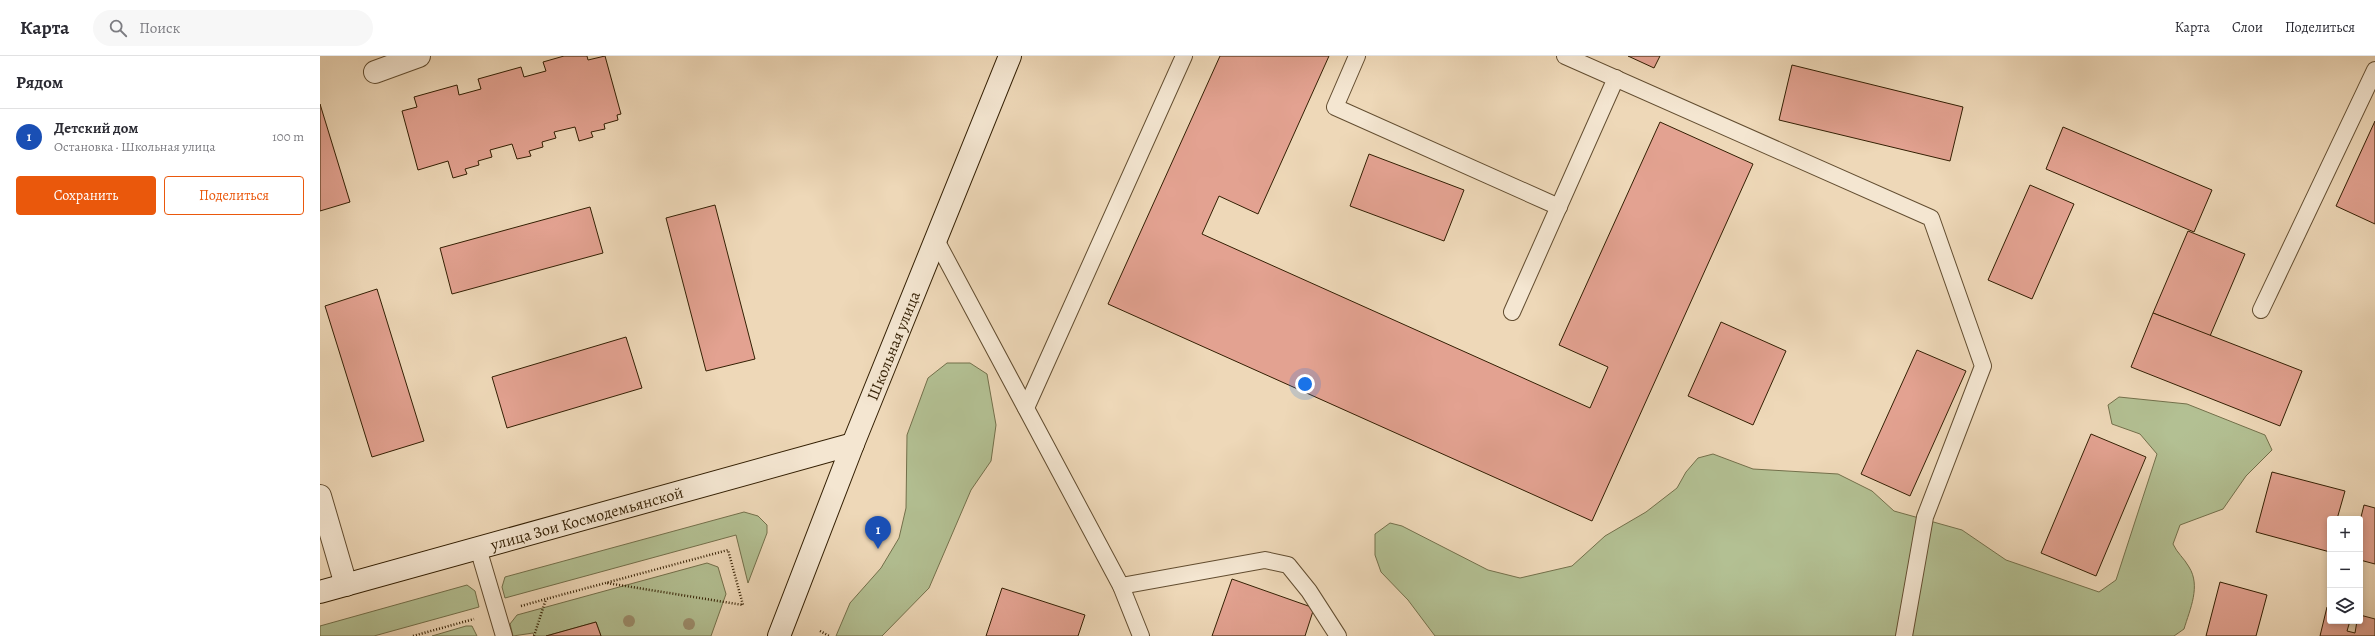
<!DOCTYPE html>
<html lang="ru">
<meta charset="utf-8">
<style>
:root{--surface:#fff;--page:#f7f7f7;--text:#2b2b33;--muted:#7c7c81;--line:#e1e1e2;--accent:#ea580c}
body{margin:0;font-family:Alegreya,serif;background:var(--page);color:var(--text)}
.controls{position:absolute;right:12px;bottom:12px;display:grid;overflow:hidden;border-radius:4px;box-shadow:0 2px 6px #0003}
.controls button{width:36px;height:36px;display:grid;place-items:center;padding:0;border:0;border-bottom:1px solid var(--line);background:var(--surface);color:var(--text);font:20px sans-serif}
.you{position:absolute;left:985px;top:328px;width:14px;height:14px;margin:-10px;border:3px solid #fff;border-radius:50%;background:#1a73e8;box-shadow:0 0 0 6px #1a73e833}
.badge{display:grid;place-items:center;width:26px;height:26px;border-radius:50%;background:var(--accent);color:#fff;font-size:13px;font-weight:700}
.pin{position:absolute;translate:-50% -33px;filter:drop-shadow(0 1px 2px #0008)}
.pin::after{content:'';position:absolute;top:21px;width:14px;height:12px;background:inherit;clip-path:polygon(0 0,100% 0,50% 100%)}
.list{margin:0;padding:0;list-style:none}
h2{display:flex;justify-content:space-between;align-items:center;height:52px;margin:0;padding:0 16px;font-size:17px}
h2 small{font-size:13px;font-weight:400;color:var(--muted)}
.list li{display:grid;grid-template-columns:26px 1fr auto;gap:12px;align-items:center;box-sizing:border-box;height:56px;padding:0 16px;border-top:1px solid var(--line)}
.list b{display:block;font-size:15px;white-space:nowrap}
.list p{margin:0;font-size:13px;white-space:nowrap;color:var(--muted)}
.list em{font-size:13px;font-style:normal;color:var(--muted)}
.actions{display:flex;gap:8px;padding:12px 16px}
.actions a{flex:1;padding:9px 0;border:1px solid var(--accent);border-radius:4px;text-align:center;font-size:14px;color:var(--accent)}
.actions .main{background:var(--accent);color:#fff}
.icon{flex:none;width:22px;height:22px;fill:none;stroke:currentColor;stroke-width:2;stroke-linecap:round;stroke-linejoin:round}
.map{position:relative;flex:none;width:2055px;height:580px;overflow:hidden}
header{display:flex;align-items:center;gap:24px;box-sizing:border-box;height:56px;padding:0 20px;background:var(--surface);border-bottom:1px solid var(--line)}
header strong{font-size:19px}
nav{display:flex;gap:22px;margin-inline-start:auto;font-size:14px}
.search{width:280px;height:36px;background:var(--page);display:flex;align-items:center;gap:10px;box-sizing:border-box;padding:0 14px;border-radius:22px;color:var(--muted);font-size:15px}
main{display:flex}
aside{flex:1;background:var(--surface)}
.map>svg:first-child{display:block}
</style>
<header>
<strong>Карта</strong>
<div class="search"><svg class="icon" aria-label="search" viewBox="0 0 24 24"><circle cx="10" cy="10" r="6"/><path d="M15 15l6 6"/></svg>Поиск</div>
<nav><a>Карта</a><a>Слои</a><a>Поделиться</a></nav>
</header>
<main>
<aside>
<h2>Рядом<small></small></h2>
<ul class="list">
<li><span class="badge" style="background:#1a4fb4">1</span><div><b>Детский дом</b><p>Остановка · Школьная улица</p></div><em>100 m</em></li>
</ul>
<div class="actions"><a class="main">Сохранить</a><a>Поделиться</a></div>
</aside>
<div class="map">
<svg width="2055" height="580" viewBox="0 0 2055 580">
<rect width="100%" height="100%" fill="#eed8b8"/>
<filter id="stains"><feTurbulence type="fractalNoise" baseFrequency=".005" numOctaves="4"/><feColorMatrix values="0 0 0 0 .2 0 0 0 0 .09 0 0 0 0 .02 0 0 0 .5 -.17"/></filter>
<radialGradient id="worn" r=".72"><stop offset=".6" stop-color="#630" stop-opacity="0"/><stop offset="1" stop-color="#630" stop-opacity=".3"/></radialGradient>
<g fill="#b3c093" stroke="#73704b">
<polygon points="627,307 650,307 667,318 676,369 671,405 651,434 609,532 562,580 516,580 530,547 561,512 579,482 586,452 587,379 608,322"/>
<path d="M1799,341L1867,348L1945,379L1952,394L1926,420L1903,453L1860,469L1853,488C1857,497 1864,502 1869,511C1881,530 1870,553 1864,573L1854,580H1115L1088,544L1061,516L1055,499V478L1070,467L1082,470L1168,514L1200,522L1252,510L1285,480L1326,456L1357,432L1366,416L1378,402L1393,398L1433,413L1518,418L1552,435L1574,455L1642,474L1686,504L1779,536L1796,524L1837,398L1820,378L1792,368L1788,349Z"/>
<polygon points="424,456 438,460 447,469 447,477 428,527 416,479 185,542 182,531 185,521"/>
<polygon points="387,507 398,511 406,538 391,580 281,580 276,566 226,580 214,580 213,577 193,580 190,568 197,559"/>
<polygon points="147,529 155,535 159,551 54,580 0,580 0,570"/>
<polygon points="146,570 152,570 157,580 112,580"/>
</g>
<g fill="#e3a291" stroke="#331f03">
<polygon points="244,0 267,0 268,4 285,0 301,58 297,59 298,64 284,68 285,73 271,76 273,81 259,85 255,71 234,76 236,82 222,86 223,91 209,95 211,100 197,103 192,88 170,94 172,101 158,105 159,109 145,113 147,118 133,122 128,105 98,114 82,55 97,51 94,41 137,29 139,39 161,33 158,23 201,11 204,21 226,15 223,6"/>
<polygon points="900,0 1009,0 938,158 899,140 882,178 1270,352 1288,311 1239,289 1340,66 1433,108 1272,465 788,248"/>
<polygon points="1308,0 1340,0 1334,12"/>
<polygon points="1472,9 1643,51 1630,105 1459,64"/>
<polygon points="0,48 30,146 0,155"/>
<polygon points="2055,65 2055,168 2016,150"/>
<polygon points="1743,71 1892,134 1874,176 1726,113"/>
<polygon points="1049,98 1144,134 1124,185 1030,150"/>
<polygon points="1710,129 1754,148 1712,243 1668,224"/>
<polygon points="395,149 435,303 386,315 346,162"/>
<polygon points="270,151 283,197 132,238 120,192"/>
<polygon points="1868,175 1925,198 1890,280 1833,257"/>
<polygon points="57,233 104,385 52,401 5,250"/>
<polygon points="1833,257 1982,315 1960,370 1811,311"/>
<polygon points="1401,266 1466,295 1433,369 1368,340"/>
<polygon points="306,281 322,332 187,372 172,321"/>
<polygon points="1597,294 1646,315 1590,440 1541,418"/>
<polygon points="1771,378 1826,401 1776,520 1721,497"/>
<polygon points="1952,416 2025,435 2017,463 2010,463 2010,496 1936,476"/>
<polygon points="2044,449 2055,452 2055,508 2040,504 2040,465"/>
<polygon points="912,523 994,552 985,580 892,580"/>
<polygon points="1900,526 1947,539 1936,580 1886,580"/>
<polygon points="682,532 765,559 758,580 666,580"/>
<polygon points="2007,551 2010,552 2010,565 2030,565 2027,575 2035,577 2037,565 2040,565 2040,559 2055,563 2055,580 2000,580"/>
<polygon points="276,566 281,580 226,580"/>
</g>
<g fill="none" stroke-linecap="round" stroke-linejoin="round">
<g stroke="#624d30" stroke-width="18">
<g id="lane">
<polyline points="1037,0 1015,51 1239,151"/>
<polyline points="1245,0 1611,162 1663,310 1605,461 1584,580"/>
<polyline points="616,184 801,530 821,580"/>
<polyline points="1941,254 2055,14"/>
<polyline points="1192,256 1296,22"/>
<polyline points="706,352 864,0"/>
<polyline points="158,492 184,580"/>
<polyline points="801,530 945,504 968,509 989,535 1018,580"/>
</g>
</g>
<g stroke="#624d30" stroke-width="24">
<g id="street">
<polyline points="55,16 99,0"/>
<polyline points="0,440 26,529"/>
</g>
</g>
<g stroke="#331f03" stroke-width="24">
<g id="secondary">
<path id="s1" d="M0,536L533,388"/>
<path id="s2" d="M459,580L533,388L690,0"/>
</g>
</g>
<g stroke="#331f03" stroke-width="2.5" stroke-dasharray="1 2" stroke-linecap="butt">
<polyline points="201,550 226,543 408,494 423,549 287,527"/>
<polyline points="500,575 509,580"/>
<polyline points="93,580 154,563"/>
<polyline points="214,580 226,543"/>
</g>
<use href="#lane" stroke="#f4e6d1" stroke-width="16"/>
<use href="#street" stroke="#f4e6d1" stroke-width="22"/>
<use href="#secondary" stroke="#f4e6d1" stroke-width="22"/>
</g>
<g fill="#9c8d6c">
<circle cx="309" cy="565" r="6"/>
<circle cx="369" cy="568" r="6"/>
</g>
<g text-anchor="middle" stroke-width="4" stroke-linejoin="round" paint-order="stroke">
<g font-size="16" fill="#331f03" stroke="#f4e6d1">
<text dy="6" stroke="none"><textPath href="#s2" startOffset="312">Школьная улица</textPath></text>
<text dy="6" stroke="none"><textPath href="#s1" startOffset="277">улица Зои Космодемьянской</textPath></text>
</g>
</g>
<rect width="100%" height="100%" filter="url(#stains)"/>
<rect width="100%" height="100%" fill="url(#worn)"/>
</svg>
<div class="controls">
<button>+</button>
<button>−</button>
<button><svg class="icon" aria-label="layers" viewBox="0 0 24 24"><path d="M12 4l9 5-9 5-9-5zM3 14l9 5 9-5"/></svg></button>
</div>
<div class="you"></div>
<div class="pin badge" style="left:558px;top:493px;background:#1a4fb4">1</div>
</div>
</main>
